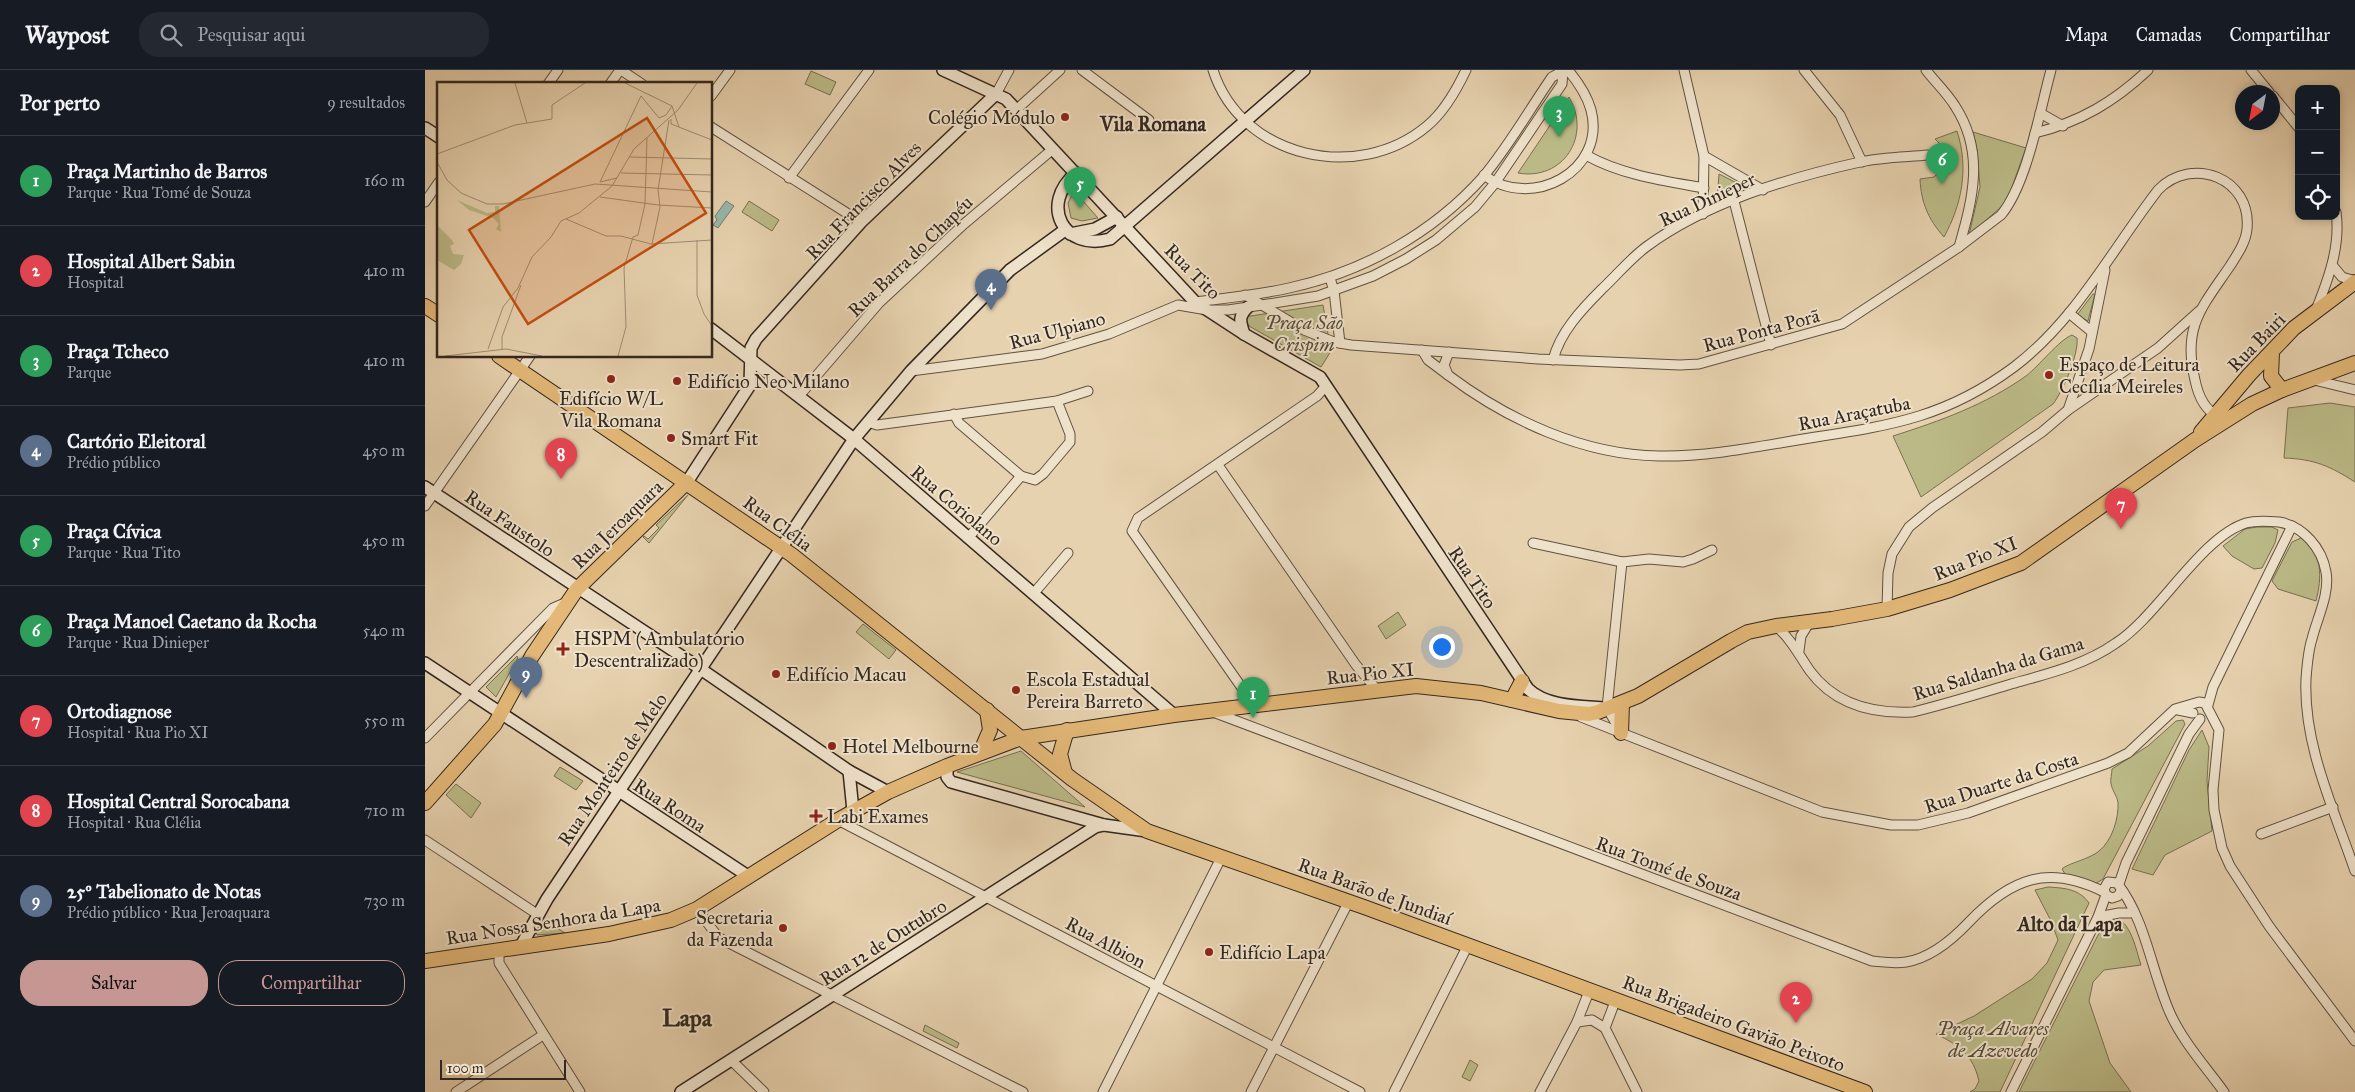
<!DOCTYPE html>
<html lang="pt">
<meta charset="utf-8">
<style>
:root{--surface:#171b24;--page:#242831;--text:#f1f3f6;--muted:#9ea1a6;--line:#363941;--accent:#c59692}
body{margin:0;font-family:"IM FELL Great Primer",serif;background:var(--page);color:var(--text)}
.controls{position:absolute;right:15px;top:15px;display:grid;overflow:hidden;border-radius:10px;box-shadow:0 2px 8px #0003}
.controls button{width:45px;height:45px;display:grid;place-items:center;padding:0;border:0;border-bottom:1px solid var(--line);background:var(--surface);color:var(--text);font:25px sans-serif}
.compass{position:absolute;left:1810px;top:15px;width:45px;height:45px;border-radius:50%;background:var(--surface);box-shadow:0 2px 8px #0003;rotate:212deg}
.scale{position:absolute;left:15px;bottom:12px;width:126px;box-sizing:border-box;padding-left:5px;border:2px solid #33271f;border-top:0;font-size:14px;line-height:18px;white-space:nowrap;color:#33271f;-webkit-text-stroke:4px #efe2cb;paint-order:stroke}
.you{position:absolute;left:1016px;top:576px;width:18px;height:18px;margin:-12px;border:4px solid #fff;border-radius:50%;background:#1a73e8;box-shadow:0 0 0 8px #1a73e833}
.badge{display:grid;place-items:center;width:32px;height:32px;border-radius:50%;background:var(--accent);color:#fff;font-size:16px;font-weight:700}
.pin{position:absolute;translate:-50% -41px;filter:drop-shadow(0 1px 2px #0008)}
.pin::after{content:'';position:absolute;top:26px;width:18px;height:15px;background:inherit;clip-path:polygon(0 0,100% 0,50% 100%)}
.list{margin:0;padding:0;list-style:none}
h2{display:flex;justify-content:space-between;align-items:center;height:65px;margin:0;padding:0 20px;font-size:21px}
h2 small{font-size:16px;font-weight:400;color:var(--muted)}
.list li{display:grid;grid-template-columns:32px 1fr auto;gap:15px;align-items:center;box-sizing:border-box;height:90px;padding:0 20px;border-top:1px solid var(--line)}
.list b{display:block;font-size:19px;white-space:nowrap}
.list p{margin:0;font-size:16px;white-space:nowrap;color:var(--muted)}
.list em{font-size:16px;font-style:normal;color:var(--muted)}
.actions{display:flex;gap:10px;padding:15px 20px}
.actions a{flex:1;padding:11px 0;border:1px solid var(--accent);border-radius:20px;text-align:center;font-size:18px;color:var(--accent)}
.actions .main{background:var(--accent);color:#111}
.icon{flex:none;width:28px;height:28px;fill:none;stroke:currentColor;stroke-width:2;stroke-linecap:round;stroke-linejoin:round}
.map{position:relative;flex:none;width:1930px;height:1022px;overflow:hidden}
header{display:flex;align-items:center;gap:30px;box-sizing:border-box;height:70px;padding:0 25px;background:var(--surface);border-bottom:1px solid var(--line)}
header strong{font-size:24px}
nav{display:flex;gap:28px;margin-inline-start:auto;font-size:18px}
.search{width:350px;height:45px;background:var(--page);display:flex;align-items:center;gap:12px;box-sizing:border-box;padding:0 18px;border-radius:20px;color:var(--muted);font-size:19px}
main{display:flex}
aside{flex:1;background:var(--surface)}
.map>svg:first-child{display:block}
</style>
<header>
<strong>Waypost</strong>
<div class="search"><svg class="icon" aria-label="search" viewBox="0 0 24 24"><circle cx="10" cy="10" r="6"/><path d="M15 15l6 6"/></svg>Pesquisar aqui</div>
<nav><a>Mapa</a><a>Camadas</a><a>Compartilhar</a></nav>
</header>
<main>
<aside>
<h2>Por perto<small>9 resultados</small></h2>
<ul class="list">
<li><span class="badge" style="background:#2e9e5b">1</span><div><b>Praça Martinho de Barros</b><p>Parque · Rua Tomé de Souza</p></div><em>160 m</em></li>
<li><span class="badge" style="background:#e0444e">2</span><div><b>Hospital Albert Sabin</b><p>Hospital</p></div><em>410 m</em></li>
<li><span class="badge" style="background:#2e9e5b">3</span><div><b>Praça Tcheco</b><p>Parque</p></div><em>410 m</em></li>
<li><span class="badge" style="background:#5c6f8a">4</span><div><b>Cartório Eleitoral</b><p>Prédio público</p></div><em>450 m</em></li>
<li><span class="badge" style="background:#2e9e5b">5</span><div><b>Praça Cívica</b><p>Parque · Rua Tito</p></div><em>450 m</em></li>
<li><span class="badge" style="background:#2e9e5b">6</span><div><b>Praça Manoel Caetano da Rocha</b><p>Parque · Rua Dinieper</p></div><em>540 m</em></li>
<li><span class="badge" style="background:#e0444e">7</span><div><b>Ortodiagnose</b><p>Hospital · Rua Pio XI</p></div><em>550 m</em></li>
<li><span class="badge" style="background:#e0444e">8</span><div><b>Hospital Central Sorocabana</b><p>Hospital · Rua Clélia</p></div><em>710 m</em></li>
<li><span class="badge" style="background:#5c6f8a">9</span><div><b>25º Tabelionato de Notas</b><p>Prédio público · Rua Jeroaquara</p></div><em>730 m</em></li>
</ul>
<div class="actions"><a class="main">Salvar</a><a>Compartilhar</a></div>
</aside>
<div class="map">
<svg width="1930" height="1022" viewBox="0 0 1930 1022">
<rect width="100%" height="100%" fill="#e7d2af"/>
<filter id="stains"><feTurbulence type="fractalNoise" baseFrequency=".004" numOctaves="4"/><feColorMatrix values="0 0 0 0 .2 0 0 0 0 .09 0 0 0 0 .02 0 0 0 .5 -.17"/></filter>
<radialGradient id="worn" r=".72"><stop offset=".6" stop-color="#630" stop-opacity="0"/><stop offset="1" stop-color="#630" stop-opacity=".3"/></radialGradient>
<g fill="#bbba87" stroke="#777053">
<polygon points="386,1 411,12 405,25 380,14"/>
<path d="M1144,27C1167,66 1138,111 1093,103Z"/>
<path d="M1532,61C1544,98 1537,134 1519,167C1503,149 1496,132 1495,109L1509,107L1520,96V79L1510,69Z"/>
<polygon points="1548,62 1601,78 1583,128 1575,138 1544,165 1555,117 1552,80"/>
<polygon points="1294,104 1320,117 1322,119 1292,132"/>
<polygon points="648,123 651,123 673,148 657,151 646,148 643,133"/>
<polygon points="324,131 354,150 347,161 317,142"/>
<polygon points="1668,224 1670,224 1663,251 1652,245"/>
<polygon points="898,235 906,281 896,297 824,256 819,247"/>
<path d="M1647,265L1652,268C1654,284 1638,321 1628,334L1496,427L1468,366C1515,351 1560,335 1601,306C1614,296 1634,270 1647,265Z"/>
<path d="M1905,333L1930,337V412C1905,396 1889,389 1859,388L1863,338Z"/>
<polygon points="263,425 224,473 218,467 219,466 223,469 234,458 231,455"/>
<polygon points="1832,457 1847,457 1853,460 1850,473 1837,498 1829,499 1807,486 1798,476 1820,459"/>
<path d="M1876,468C1898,482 1897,508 1891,531L1853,519L1847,511L1867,472Z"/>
<polygon points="973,542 981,555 961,569 953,556"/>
<polygon points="438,554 471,580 464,589 431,562"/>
<polygon points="92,586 93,588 71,627 61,617"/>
<path d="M1758,650L1760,654L1678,809L1670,814L1640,804L1637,799C1641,794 1665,789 1674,781C1687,771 1694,748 1693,732C1692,726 1687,720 1686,714C1685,710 1687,703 1687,699L1723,676L1751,651Z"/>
<polygon points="1777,660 1784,677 1782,711 1787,761 1740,785 1728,805 1707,799 1764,680"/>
<polygon points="596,681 660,737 532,702"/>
<polygon points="135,697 158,711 151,720 129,706"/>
<polygon points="31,714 56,733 46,748 21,725"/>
<path d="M1623,817C1640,818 1654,819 1664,833L1575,1022H1545L1550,1019L1554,1011C1548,985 1534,975 1511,964L1549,946L1607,909L1622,893L1633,870L1626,851L1610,820Z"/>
<path d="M1688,847C1706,850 1711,880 1716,895L1679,900L1668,912L1664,931L1685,993L1706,1022H1594L1672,867L1682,851Z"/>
<polygon points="119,850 140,863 112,865 111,862"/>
<polygon points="500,955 534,973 532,978 498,961"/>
<polygon points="1045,990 1053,995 1045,1011 1037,1007"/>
</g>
<polygon fill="#97b8ab" stroke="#6f7e73" points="301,131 309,136 293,158 288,155 292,150 290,146"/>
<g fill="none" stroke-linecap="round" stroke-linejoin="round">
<g stroke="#605243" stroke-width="11">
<g id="street">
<polyline points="196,0 217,14"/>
<polyline points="657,0 724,50"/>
<path d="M788,0C816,88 933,114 1002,56C1019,42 1032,19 1041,0"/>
<polyline points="1259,0 1279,86 1278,144"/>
<polyline points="1379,0 1415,45 1437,92"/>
<path d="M1501,0C1510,12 1522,23 1530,36C1560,82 1548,128 1534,177"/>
<polyline points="1826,0 1844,22"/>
<polyline points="123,14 133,0"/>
<polyline points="185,14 195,0"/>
<polyline points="571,24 584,0"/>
<polyline points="286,26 305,0"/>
<polyline points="1848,26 1874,58"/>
<polyline points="591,40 635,0"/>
<polyline points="1615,43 1638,56"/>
<polyline points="286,57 436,152"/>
<path d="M1610,63C1655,52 1689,32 1723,0"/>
<path d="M1161,85C1196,105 1240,111 1279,118"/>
<polyline points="1279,86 1338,120"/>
<path d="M1059,105C1106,141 1182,101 1166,40C1162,25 1153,12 1143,0"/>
<polyline points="364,108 444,0"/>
<polyline points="1309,131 1346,275"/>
<polyline points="0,132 14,112"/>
<polyline points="1907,195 1917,207 1930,211"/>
<polyline points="905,208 909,221 915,273"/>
<path d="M820,225L879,260L909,272L926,275L1113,289L1255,295L1274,294L1417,254L1534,177L1576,145C1602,114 1615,40 1626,0"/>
<path d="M770,232C801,228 834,225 864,218C938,202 1008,163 1058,107C1084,76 1104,40 1127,7L1138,1"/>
<path d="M1891,240C1903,210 1916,176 1911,142"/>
<polyline points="1644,243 1667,262"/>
<polyline points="997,280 1003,290 1023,305 1019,295 1024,282"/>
<path d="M1128,290C1135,262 1157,239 1177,219C1191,206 1205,189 1221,177C1282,132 1363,108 1435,92C1457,87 1481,87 1503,85"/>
<polyline points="486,301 617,284 684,264 753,235 782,240 803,240 837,235 893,226 948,206 981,189 1011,170 1050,137 1070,113 1137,14 1138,0"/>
<path d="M1023,305C1083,350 1158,385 1234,386C1286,387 1340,375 1391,367C1469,355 1523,346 1589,297C1651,250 1686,181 1733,120C1767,85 1827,108 1822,159C1821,172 1812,185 1805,196C1777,237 1757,257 1770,310C1773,325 1779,340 1794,347"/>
<polyline points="1889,310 1930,320"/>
<polyline points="374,326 454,233 539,154 628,79"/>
<polyline points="1643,340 1664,279 1680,200"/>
<polyline points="529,344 534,353 596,406 610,410 618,404 645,372 645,364 632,331"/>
<polyline points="443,352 452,355 632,331 663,321"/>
<polyline points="793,395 931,595 952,620"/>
<polyline points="0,436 105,286"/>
<polyline points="544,467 596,406"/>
<polyline points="1108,473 1197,492 1224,489 1258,492 1268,489 1287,480"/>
<polyline points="609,523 643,483"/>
<polyline points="1462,539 1463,503 1467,484 1484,457 1507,438 1617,362 1643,340 1733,278 1774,241"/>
<path d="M1351,556C1366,569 1374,585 1385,601C1410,635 1448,644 1488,642C1521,634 1553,624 1586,614C1622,604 1660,595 1691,573C1733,546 1776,467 1821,453C1831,450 1843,451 1854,452C1878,456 1897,478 1901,502C1905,524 1892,548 1887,569C1883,581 1882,596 1881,609C1878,675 1909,739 1930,801"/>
<polyline points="1374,581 1376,566 1384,553"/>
<polyline points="829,635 707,461 713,448 892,326 900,317"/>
<polyline points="1783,635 1788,617 1867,456"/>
<polyline points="1753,640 1768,643"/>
<path d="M788,642L1447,891C1458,892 1470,894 1481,892C1506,888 1527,870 1544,852C1586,808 1623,794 1679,822"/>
<polyline points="1156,647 1397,742 1466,755 1493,755 1543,743 1683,693 1703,683 1750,639 1774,632 1780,633 1794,660 1788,720 1789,740 1797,778 1805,796 1844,856 1930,971"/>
<polyline points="1195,660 1182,638 1197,492"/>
<polyline points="0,668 128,538 144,531"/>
<polyline points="413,750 935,1022"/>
<polyline points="1836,764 1908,737"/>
<polyline points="0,770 112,844"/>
<polyline points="1694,814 1701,793 1764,664 1775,649"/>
<path d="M1696,821L1693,826L1687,828L1681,825L1679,819L1683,812L1692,813C1721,850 1726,900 1745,943C1758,972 1781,997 1799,1022"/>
<polyline points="272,839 293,867 302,872 598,1022"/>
<polyline points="1673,847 1694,843 1705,843"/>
<polyline points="74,879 74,893 155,1022"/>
<polyline points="1152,952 1167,950 1180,958 1212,1022"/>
<polyline points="1180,958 1191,929"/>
<polyline points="306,990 339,1022"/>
<polyline points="31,1022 118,965"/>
<polyline points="678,1022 797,786"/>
<polyline points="826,1022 924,831"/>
<polyline points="969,1022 1043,875"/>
<polyline points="1115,1022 1152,952 1165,919"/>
<polyline points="1586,1022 1673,847 1681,825"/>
</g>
</g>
<g stroke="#33271f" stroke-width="14">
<g id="secondary">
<path d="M518,0L581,29L770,232L819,264L895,307L1103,619C1122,637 1155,636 1180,638"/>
<polyline points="0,58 14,67"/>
<path d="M651,103C614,134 638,182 685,169L879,0"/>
<polyline points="645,164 670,159 692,147"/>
<polyline points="286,259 429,369 749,645"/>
<path d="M819,264C815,252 813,246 823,237"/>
<polyline points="262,412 325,315 326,278 331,269 436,152 571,24"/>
<polyline points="0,417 264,591 424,701 463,722"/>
<polyline points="0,593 323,806"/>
<polyline points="522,696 522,707 526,712 679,755 722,761"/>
<polyline points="424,701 428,741"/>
<polyline points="96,876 122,829 429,369 486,301 585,200 640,160"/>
<polyline points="256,1022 670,757 679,755"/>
</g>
</g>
<g stroke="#33271f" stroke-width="16">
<g id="primary">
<polyline points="0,236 14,245"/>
<polyline points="1847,283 1846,306 1857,320"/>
<polyline points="74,286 367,485 647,709 722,761 939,837 1440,1022"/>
<polyline points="1776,362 1824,305 1869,258 1930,212"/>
<polyline points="1087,630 1097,611"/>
<polyline points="1196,663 1197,634"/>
<polyline points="555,683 565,660 562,640"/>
<polyline points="640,703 635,684 642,660"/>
<polyline points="0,733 70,654 107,586 152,519 262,412"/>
<polyline points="0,891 184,864 246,850 272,839 413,750 463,722 522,696 596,668 749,645 991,616 1056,623 1134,641 1164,644 1173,642 1213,626 1306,571 1323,562 1351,556 1407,549 1462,539 1525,520 1596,493 1770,370 1827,334 1857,320 1930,293"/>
</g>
</g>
<use href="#street" stroke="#efe2cb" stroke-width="9"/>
<use href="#secondary" stroke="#efe2cb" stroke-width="11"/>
<use href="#primary" stroke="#e4b978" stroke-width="14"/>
</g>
<g fill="#8f2418" stroke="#efe2cb" stroke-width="2">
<circle cx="640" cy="47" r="5"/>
<circle cx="1624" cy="305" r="5"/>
<circle cx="186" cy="309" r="5"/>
<circle cx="252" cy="311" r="5"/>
<circle cx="246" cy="368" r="5"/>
<path d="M135.5 571.5h5v5h5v5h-5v5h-5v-5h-5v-5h5z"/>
<circle cx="351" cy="604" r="5"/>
<circle cx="591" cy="620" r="5"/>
<circle cx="407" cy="676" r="5"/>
<path d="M388.5 738.5h5v5h5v5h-5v5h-5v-5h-5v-5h5z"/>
<circle cx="358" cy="858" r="5"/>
<circle cx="784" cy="882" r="5"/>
</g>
<g text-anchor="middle" stroke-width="4" stroke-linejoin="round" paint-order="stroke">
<g font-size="19" fill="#33271f" stroke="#efe2cb" text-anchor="start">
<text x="630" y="54" text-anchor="end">Colégio Módulo</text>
<text x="1634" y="301">Espaço de Leitura<tspan x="1634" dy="22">Cecília Meireles</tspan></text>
<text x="262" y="318">Edifício Neo Milano</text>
<text x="186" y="335" text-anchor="middle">Edifício W/L<tspan x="186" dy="22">Vila Romana</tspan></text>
<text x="256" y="375">Smart Fit</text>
<text x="149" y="575">HSPM ( Ambulatorio<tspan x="149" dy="22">Descentralizado)</tspan></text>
<text x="361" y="611">Edifício Macau</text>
<text x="601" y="616">Escola Estadual<tspan x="601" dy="22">Pereira Barreto</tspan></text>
<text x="417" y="683">Hotel Melbourne</text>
<text x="402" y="753">Labi Exames</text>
<text x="348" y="854" text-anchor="end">Secretaria<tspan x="348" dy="22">da Fazenda</tspan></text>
<text x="794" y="889">Edifício Lapa</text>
</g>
<g font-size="19" fill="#33271f" stroke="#efe2cb">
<text transform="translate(1282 129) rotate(-25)" y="7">Rua Dinieper</text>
<text transform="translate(438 130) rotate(-46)" y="7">Rua Francisco Alves</text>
<text transform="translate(485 186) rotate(-44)" y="7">Rua Barra do Chapéu</text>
<text transform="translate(768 201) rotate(45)" y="7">Rua Tito</text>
<text transform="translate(632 260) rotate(-15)" y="7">Rua Ulpiano</text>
<text transform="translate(1336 260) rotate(-15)" y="7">Rua Ponta Porã</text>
<text transform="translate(1831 272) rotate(-46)" y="7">Rua Bairi</text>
<text transform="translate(1429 343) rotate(-11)" y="7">Rua Araçatuba</text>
<text transform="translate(532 435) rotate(40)" y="7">Rua Coriolano</text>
<text transform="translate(85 453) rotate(34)" y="7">Rua Faustolo</text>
<text transform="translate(353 453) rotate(36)" y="7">Rua Clélia</text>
<text transform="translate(192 454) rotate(-44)" y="7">Rua Jeroaquara</text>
<text transform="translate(1550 488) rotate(-22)" y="7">Rua Pio XI</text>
<text transform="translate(1048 507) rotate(56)" y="7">Rua Tito</text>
<text transform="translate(1573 598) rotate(-17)" y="7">Rua Saldanha da Gama</text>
<text transform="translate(945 603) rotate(-6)" y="7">Rua Pio XI</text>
<text transform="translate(187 699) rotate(-56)" y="7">Rua Monteiro de Melo</text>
<text transform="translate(1576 712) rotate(-18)" y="7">Rua Duarte da Costa</text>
<text transform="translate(245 735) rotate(33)" y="7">Rua Roma</text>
<text transform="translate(1244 798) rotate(20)" y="7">Rua Tomé de Souza</text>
<text transform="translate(950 821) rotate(20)" y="7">Rua Barão de Jundiaí</text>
<text transform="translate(128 851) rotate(-9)" y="7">Rua Nossa Senhora da Lapa</text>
<text transform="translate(458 872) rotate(-32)" y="7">Rua 12 de Outubro</text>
<text transform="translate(681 872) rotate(28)" y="7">Rua Albion</text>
<text transform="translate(1309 953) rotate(21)" y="7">Rua Brigadeiro Gavião Peixoto</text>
</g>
<g font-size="19" font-style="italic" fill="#554c39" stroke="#efe2cb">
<text x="879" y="259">Praça São<tspan x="879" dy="22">Crispim</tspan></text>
<text x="1568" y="965">Praça Alvares<tspan x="1568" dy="22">de Azevedo</tspan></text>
</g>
<g font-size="20" font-weight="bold" fill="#33271f" stroke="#efe2cb">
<text x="728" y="61">Vila Romana</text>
<text x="1645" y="861">Alto da Lapa</text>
</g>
<g font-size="24" font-weight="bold" fill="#33271f" stroke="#efe2cb">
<text x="262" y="956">Lapa</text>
</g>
</g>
<g transform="translate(12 12)">
<rect width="275" height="275" fill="#e7d2af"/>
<path d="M20,118L50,131L58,130V124H62L64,150L59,147L62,142L56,136L32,128ZM0,143L15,158L17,162L13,164L16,172L27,173L24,182L17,188L0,178Z" fill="#bbba87"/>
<path fill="none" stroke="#9f8e75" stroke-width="1" d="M78,1L90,41M188,1L235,24M235,24L242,45M234,37V42L275,58M0,72L78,43L115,37V23L148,1M193,75L275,77M0,80L10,98L24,111L50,122H66L158,102L275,110M184,91L275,93M163,100L204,14L222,36L229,33L235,24M163,100L180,96M221,108L232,38M163,115L221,123L275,126M129,137L169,154H184L214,162L275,158M201,153L208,122L210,56M260,158V213L267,232L275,244M215,162L223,125L221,108M51,267L66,225L81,206L95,175L114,155L124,139L142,131L175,104L197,67L241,28L260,1M65,267V255L84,203M8,274L69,267L105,274M181,274L189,245L187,186L196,155L201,153"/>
<path fill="#c44f10" fill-opacity="0.15" stroke="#c44f10" stroke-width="2.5" d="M210,36L269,131L91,242L32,148Z"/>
<rect width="275" height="275" fill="none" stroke="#33271f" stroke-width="2.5"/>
</g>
<rect width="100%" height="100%" filter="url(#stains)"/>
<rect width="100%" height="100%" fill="url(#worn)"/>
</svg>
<div class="controls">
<button>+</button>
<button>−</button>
<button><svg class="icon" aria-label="locate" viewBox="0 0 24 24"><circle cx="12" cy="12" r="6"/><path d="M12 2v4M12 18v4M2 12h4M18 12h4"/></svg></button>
</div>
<svg class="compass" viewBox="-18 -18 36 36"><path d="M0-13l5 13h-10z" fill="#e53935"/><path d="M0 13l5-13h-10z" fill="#9ea1a6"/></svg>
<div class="scale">100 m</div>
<div class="you"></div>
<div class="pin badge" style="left:828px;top:648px;background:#2e9e5b">1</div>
<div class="pin badge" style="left:1371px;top:953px;background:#e0444e">2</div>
<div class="pin badge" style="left:1134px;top:67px;background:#2e9e5b">3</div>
<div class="pin badge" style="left:566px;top:240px;background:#5c6f8a">4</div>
<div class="pin badge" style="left:655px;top:138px;background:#2e9e5b">5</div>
<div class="pin badge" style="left:1517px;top:114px;background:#2e9e5b">6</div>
<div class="pin badge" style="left:1696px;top:459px;background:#e0444e">7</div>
<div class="pin badge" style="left:136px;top:409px;background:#e0444e">8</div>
<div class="pin badge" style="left:101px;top:628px;background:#5c6f8a">9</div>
</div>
</main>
